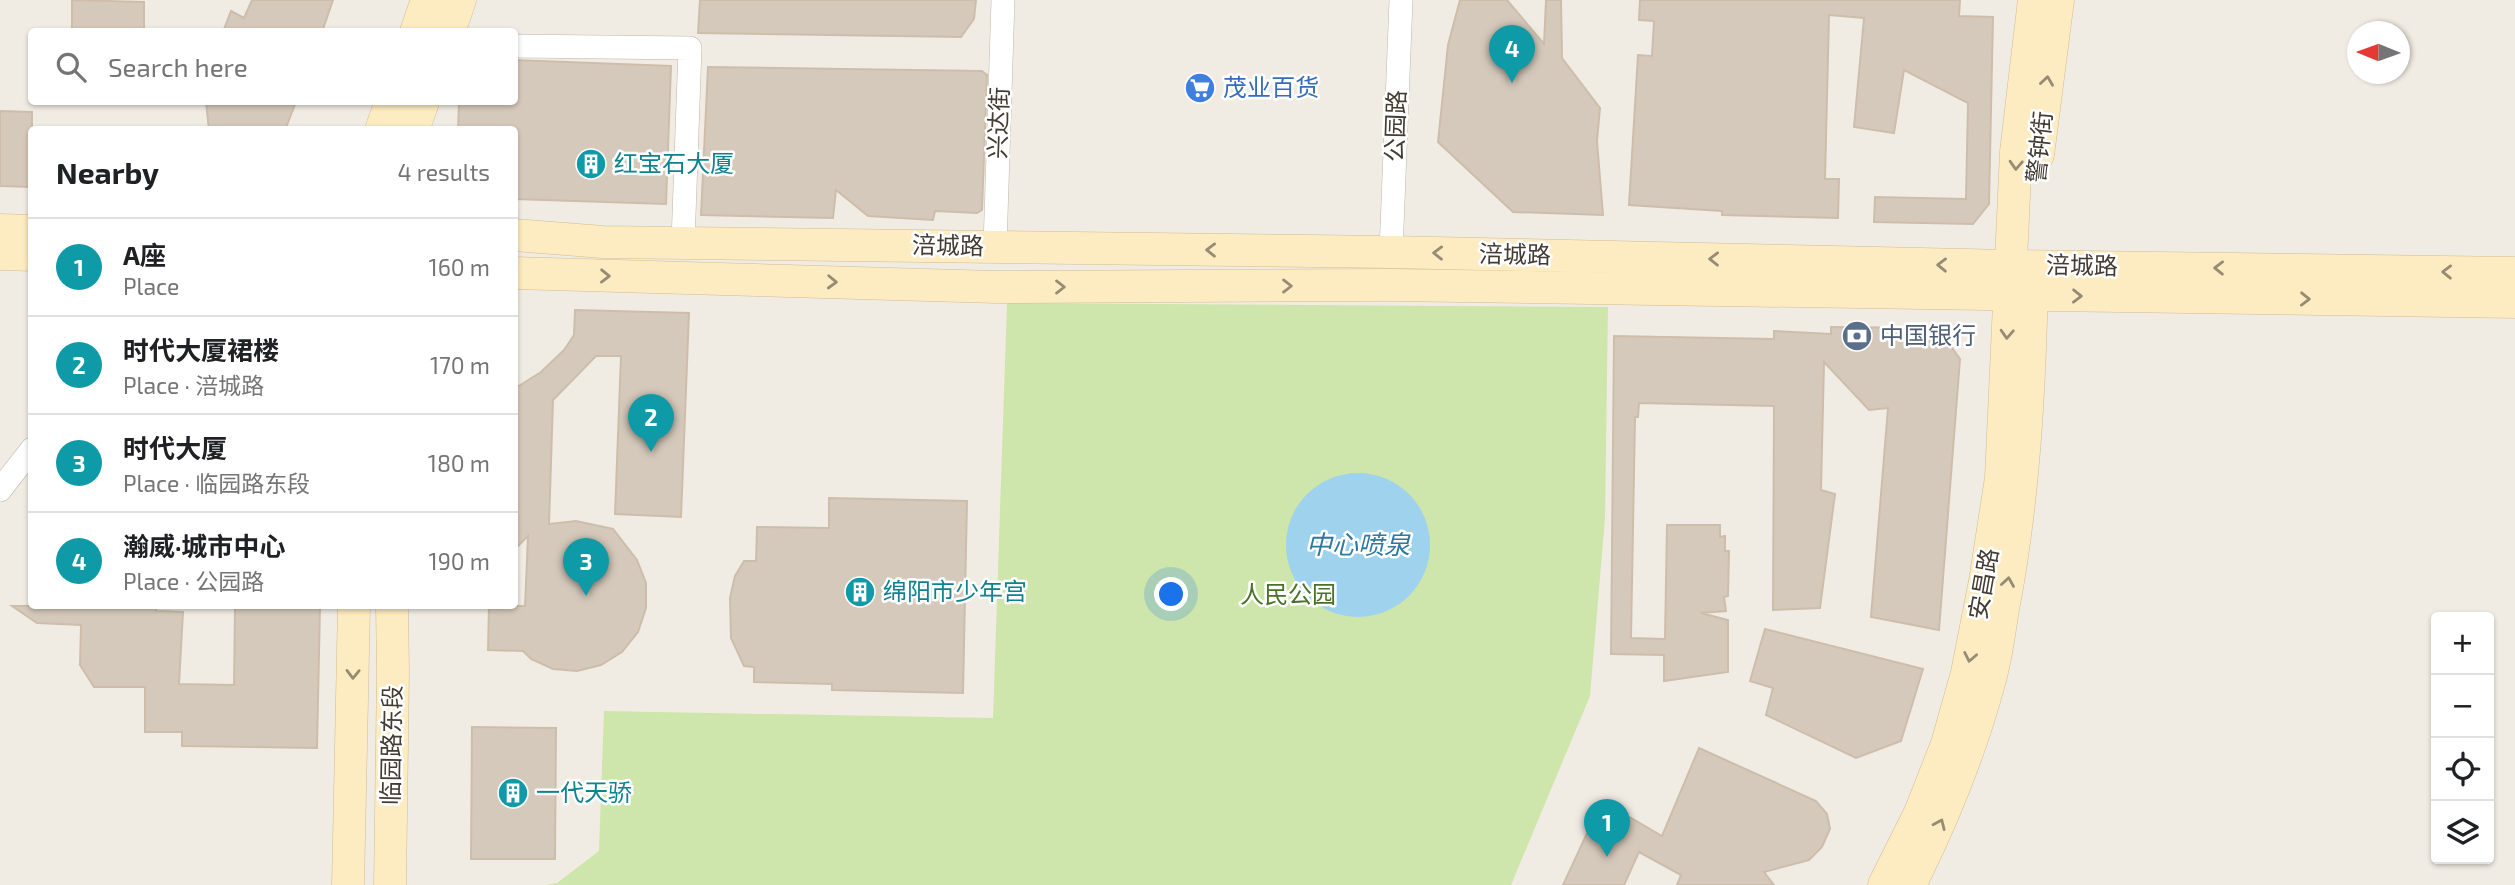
<!DOCTYPE html>
<meta charset="utf-8">
<style>
:root{--surface:#fff;--page:#f6f6f6;--text:#202124;--muted:#757577;--line:#e0e0e0;--accent:#0f766e}
body{margin:0;font-family:"Exo 2","Noto Sans SC",sans-serif;background:var(--page);color:var(--text)}
.controls{position:absolute;right:21px;bottom:21px;display:grid;overflow:hidden;border-radius:7px;box-shadow:0 2px 5px #0004}
.controls button{width:63px;height:63px;display:grid;place-items:center;padding:0;border:0;border-bottom:2px solid var(--line);background:var(--surface);color:var(--text);font:35px sans-serif}
.compass{position:absolute;left:2347px;top:21px;width:63px;height:63px;border-radius:50%;background:var(--surface);box-shadow:0 2px 5px #0004;rotate:271deg}
.you{position:absolute;left:1172px;top:595px;width:24px;height:24px;margin:-18px;border:5px solid #fff;border-radius:50%;background:#1a73e8;box-shadow:0 0 0 10px #1a73e833}
.badge{display:grid;place-items:center;width:46px;height:46px;border-radius:50%;background:var(--accent);color:#fff;font-size:23px;font-weight:700}
.pin{position:absolute;translate:-50% -58px;filter:drop-shadow(0 2px 4px #0008)}
.pin::after{content:'';position:absolute;top:37px;width:24px;height:21px;background:inherit;clip-path:polygon(0 0,100% 0,50% 100%)}
.list{margin:0;padding:0;list-style:none}
h2{display:flex;justify-content:space-between;align-items:center;height:91px;margin:0;padding:0 28px;font-size:30px}
h2 small{font-size:23px;font-weight:400;color:var(--muted)}
.list li{display:grid;grid-template-columns:46px 1fr auto;gap:21px;align-items:center;box-sizing:border-box;height:98px;padding:0 28px;border-top:2px solid var(--line)}
.list b{display:block;font-size:26px;white-space:nowrap}
.list p{margin:0;font-size:23px;white-space:nowrap;color:var(--muted)}
.list em{font-size:23px;font-style:normal;color:var(--muted)}
.icon{flex:none;width:38px;height:38px;fill:none;stroke:currentColor;stroke-width:2;stroke-linecap:round;stroke-linejoin:round}
.map{position:relative;flex:none;width:2515px;height:885px;overflow:hidden}
.search{position:absolute;background:var(--surface);box-shadow:0 2px 5px #0004;left:28px;top:28px;width:490px;height:77px;display:flex;align-items:center;gap:18px;box-sizing:border-box;padding:0 24px;border-radius:7px;color:var(--muted);font-size:26px}
.panel{position:absolute;background:var(--surface);box-shadow:0 2px 5px #0004;left:28px;top:126px;width:490px;height:483px;border-radius:7px}
.map>svg:first-child{display:block}
</style>
<div class="map">
<svg width="2515" height="885" viewBox="0 0 2515 885">
<rect width="100%" height="100%" fill="#f1ece3"/>
<polygon fill="#cee5ac" points="1007,303 1608,307 1605,518 1590,696 1511,885 546,885 557,883 599,851 604,711 993,718"/>
<circle fill="#9fd2ed" cx="1358" cy="545" r="72"/>
<g fill="#d5c9bb" stroke="#cdbeac" stroke-width="2">
<polygon points="72,0 144,2 144,32 72,32"/>
<polygon points="252,0 333,0 322,32 223,32 231,11 244,18"/>
<polygon points="700,0 976,0 974,19 961,37 698,33"/>
<polygon points="1460,0 1507,0 1544,44 1546,0 1561,0 1562,58 1600,108 1597,141 1603,215 1513,212 1438,142 1448,45"/>
<polygon points="1640,0 1960,0 1959,16 1993,17 1989,204 1973,224 1874,222 1875,197 1966,199 1968,103 1904,70 1894,133 1854,127 1864,18 1829,15 1825,179 1839,179 1838,218 1722,215 1722,211 1629,205 1638,55 1652,56 1654,21 1639,20"/>
<polygon points="514,60 671,66 666,204 514,199 514,130 458,130 459,102 514,102"/>
<polygon points="708,67 982,71 987,75 982,210 977,213 935,211 933,220 868,216 836,190 833,218 701,215"/>
<polygon points="206,102 296,102 285,130 209,130"/>
<polygon points="0,111 32,112 32,187 0,186"/>
<polygon points="575,310 689,313 681,517 615,514 621,356 596,356 553,400 549,524 576,521 613,529 637,560 646,583 646,608 638,632 622,652 601,665 577,671 553,669 531,659 523,651 488,650 489,606 525,606 528,536 514,550 514,389 541,372 564,350 574,335"/>
<polygon points="1831,327 1938,328 1960,359 1939,630 1871,617 1888,408 1869,410 1824,362 1821,490 1835,494 1820,608 1773,610 1774,406 1639,403 1638,417 1635,417 1631,638 1665,639 1667,525 1720,525 1720,537 1725,536 1725,551 1729,551 1728,596 1724,597 1726,611 1701,613 1728,620 1728,672 1664,681 1664,655 1611,654 1614,336 1774,339 1774,331 1831,334"/>
<polygon points="829,498 967,501 963,693 832,690 832,684 754,682 754,667 744,666 731,638 730,598 735,576 744,561 756,561 757,527 829,528"/>
<polygon points="12,606 156,606 156,611 183,612 179,684 234,685 235,606 320,606 317,748 182,746 182,732 145,732 145,687 94,687 80,665 81,625 37,623"/>
<polygon points="1765,629 1923,669 1901,741 1856,758 1766,715 1773,688 1750,681"/>
<polygon points="472,727 556,728 555,859 471,859"/>
<polygon points="1699,748 1816,801 1827,814 1830,829 1822,847 1809,860 1764,872 1774,885 1677,885 1681,875 1639,852 1624,885 1563,885 1602,801 1662,836"/>
</g>
<g fill="none" stroke-linecap="round" stroke-linejoin="round">
<g stroke="#bfb6a9" stroke-width="24">
<g id="street">
<polyline points="514,46 690,48 683,243"/>
<polyline points="995,247 1003,0"/>
<polyline points="1391,252 1401,0"/>
<polyline points="0,490 32,449"/>
</g>
</g>
<g stroke="#d0bd93" stroke-width="33">
<g id="secondary">
<polyline points="416,32 427,0"/>
<polyline points="449,32 460,0"/>
<polyline points="381,130 391,102"/>
<polyline points="413,130 423,102"/>
<polyline points="2038,155 2058,0"/>
<polyline points="0,230 32,231"/>
<polyline points="514,235 603,242 1391,252 2010,266 2515,273"/>
<polyline points="0,254 32,255"/>
<polyline points="514,273 996,287 1391,285 2515,302"/>
<polyline points="348,885 354,606"/>
<polyline points="390,885 393,673 392,606"/>
<polyline points="1884,885 1920,813 1947,744 1967,673 1985,581 2001,478 2016,152 2034,0"/>
<path d="M1910,885C1943,819 1970,753 1989,683C1996,659 1999,634 2003,609C2024,500 2030,388 2032,276"/>
</g>
</g>
<use href="#street" stroke="#fff" stroke-width="23"/>
<use href="#secondary" stroke="#fdebc1" stroke-width="32"/>
</g>
<defs><path id="oneway-chevron" d="M-2-3.5L2.5 0L-2 3.5" fill="none" stroke-width="1.6" stroke-linecap="round" stroke-linejoin="round" transform="scale(1.75)"/></defs>
<g stroke="#968b73">
<use href="#oneway-chevron" transform="translate(2047 81) rotate(-82)"/>
<use href="#oneway-chevron" transform="translate(2016 165) rotate(93)"/>
<use href="#oneway-chevron" transform="translate(1211 250) rotate(-179)"/>
<use href="#oneway-chevron" transform="translate(1438 253) rotate(-179)"/>
<use href="#oneway-chevron" transform="translate(1714 259) rotate(-179)"/>
<use href="#oneway-chevron" transform="translate(1942 265) rotate(-179)"/>
<use href="#oneway-chevron" transform="translate(2219 268) rotate(-179)"/>
<use href="#oneway-chevron" transform="translate(2447 272) rotate(-179)"/>
<use href="#oneway-chevron" transform="translate(605 276) rotate(1)"/>
<use href="#oneway-chevron" transform="translate(832 282) rotate(2)"/>
<use href="#oneway-chevron" transform="translate(1287 286)"/>
<use href="#oneway-chevron" transform="translate(1060 287)"/>
<use href="#oneway-chevron" transform="translate(2077 296) rotate(1)"/>
<use href="#oneway-chevron" transform="translate(2305 299) rotate(1)"/>
<use href="#oneway-chevron" transform="translate(2007 334) rotate(93)"/>
<use href="#oneway-chevron" transform="translate(2008 582) rotate(-81)"/>
<use href="#oneway-chevron" transform="translate(1970 657) rotate(101)"/>
<use href="#oneway-chevron" transform="translate(353 674) rotate(91)"/>
<use href="#oneway-chevron" transform="translate(1940 824) rotate(-66)"/>
</g>
<defs>
<g id="supermarket-disc" transform="scale(1.575)"><circle r="9.5" fill="#3f7fe0" stroke="#fff"/><path d="M-6-5.5h2.5l.6 2H6L4.5 2H-2.5L-4.4-4H-6ZM-1.5 3.2a1.3 1.3 0 1 0 .1 0ZM3 3.2a1.3 1.3 0 1 0 .1 0Z" fill="#fff"/></g>
<g id="building-disc" transform="scale(1.575)"><circle r="9.5" fill="#0f9aa8" stroke="#fff"/><path d="M-4-6H4V6H1V3H-1V6H-4ZM-2.5-4.3h1.7v1.8h-1.7ZM.8-4.3h1.7v1.8H.8ZM-2.5-1h1.7V.8h-1.7ZM.8-1h1.7V.8H.8Z" fill="#fff"/></g>
<g id="bank-disc" transform="scale(1.575)"><circle r="9.5" fill="#5c6f8a" stroke="#fff"/><path d="M-6-4H6V4H-6ZM0-2.3a2.3 2.3 0 1 0 0 4.6a2.3 2.3 0 1 0 0-4.6Z" fill="#fff"/></g>
</defs>
<g fill-rule="evenodd">
<use href="#supermarket-disc" x="1200" y="88"/>
<use href="#building-disc" x="591" y="164"/>
<use href="#bank-disc" x="1857" y="336"/>
<use href="#building-disc" x="860" y="592"/>
<use href="#building-disc" x="513" y="793"/>
</g>
<g text-anchor="middle" stroke-width="5" stroke-linejoin="round" paint-order="stroke">
<g font-size="24" fill="#366cbe" stroke="#fff" text-anchor="start">
<text x="1223" y="96">茂业百货</text>
</g>
<g font-size="24" fill="#423c33" stroke="#fff">
<text transform="translate(999 123) rotate(-88)" y="8">兴达街</text>
<text transform="translate(1396 126) rotate(-88)" y="8">公园路</text>
<text transform="translate(2040 147) rotate(-84)" y="8">警钟街</text>
<text transform="translate(948 246) rotate(1)" y="8">涪城路</text>
<text transform="translate(1515 255) rotate(1)" y="8">涪城路</text>
<text transform="translate(2082 266) rotate(1)" y="8">涪城路</text>
<text transform="translate(1984 584) rotate(-80)" y="8">安昌路</text>
<text transform="translate(392 745) rotate(-89)" y="8">临园路东段</text>
</g>
<g font-size="24" fill="#0d838f" stroke="#fff" text-anchor="start">
<text x="614" y="172">红宝石大厦</text>
<text x="883" y="600">绵阳市少年宫</text>
<text x="536" y="801">一代天骄</text>
</g>
<g font-size="24" fill="#4e5e75" stroke="#fff" text-anchor="start">
<text x="1880" y="344">中国银行</text>
</g>
<g font-size="24" fill="#497229" stroke="#fff">
<text x="1288" y="603">人民公园</text>
</g>
<g font-size="26" font-style="italic" fill="#2e79a2" stroke="#fff">
<text x="1358" y="554">中心喷泉</text>
</g>
</g>
</svg>
<div class="controls">
<button>+</button>
<button>−</button>
<button><svg class="icon" aria-label="locate" viewBox="0 0 24 24"><circle cx="12" cy="12" r="6"/><path d="M12 2v4M12 18v4M2 12h4M18 12h4"/></svg></button>
<button><svg class="icon" aria-label="layers" viewBox="0 0 24 24"><path d="M12 4l9 5-9 5-9-5zM3 14l9 5 9-5"/></svg></button>
</div>
<svg class="compass" viewBox="-18 -18 36 36"><path d="M0-13l5 13h-10z" fill="#e53935"/><path d="M0 13l5-13h-10z" fill="#757577"/></svg>
<div class="you"></div>
<div class="pin badge" style="left:1607px;top:857px;background:#0f9aa8">1</div>
<div class="pin badge" style="left:651px;top:452px;background:#0f9aa8">2</div>
<div class="pin badge" style="left:586px;top:596px;background:#0f9aa8">3</div>
<div class="pin badge" style="left:1512px;top:83px;background:#0f9aa8">4</div>
<div class="search"><svg class="icon" aria-label="search" viewBox="0 0 24 24"><circle cx="10" cy="10" r="6"/><path d="M15 15l6 6"/></svg>Search here</div>
<section class="panel">
<h2>Nearby<small>4 results</small></h2>
<ul class="list">
<li><span class="badge" style="background:#0f9aa8">1</span><div><b>A座</b><p>Place</p></div><em>160 m</em></li>
<li><span class="badge" style="background:#0f9aa8">2</span><div><b>时代大厦裙楼</b><p>Place · 涪城路</p></div><em>170 m</em></li>
<li><span class="badge" style="background:#0f9aa8">3</span><div><b>时代大厦</b><p>Place · 临园路东段</p></div><em>180 m</em></li>
<li><span class="badge" style="background:#0f9aa8">4</span><div><b>瀚威·城市中心</b><p>Place · 公园路</p></div><em>190 m</em></li>
</ul>
</section>
</div>
